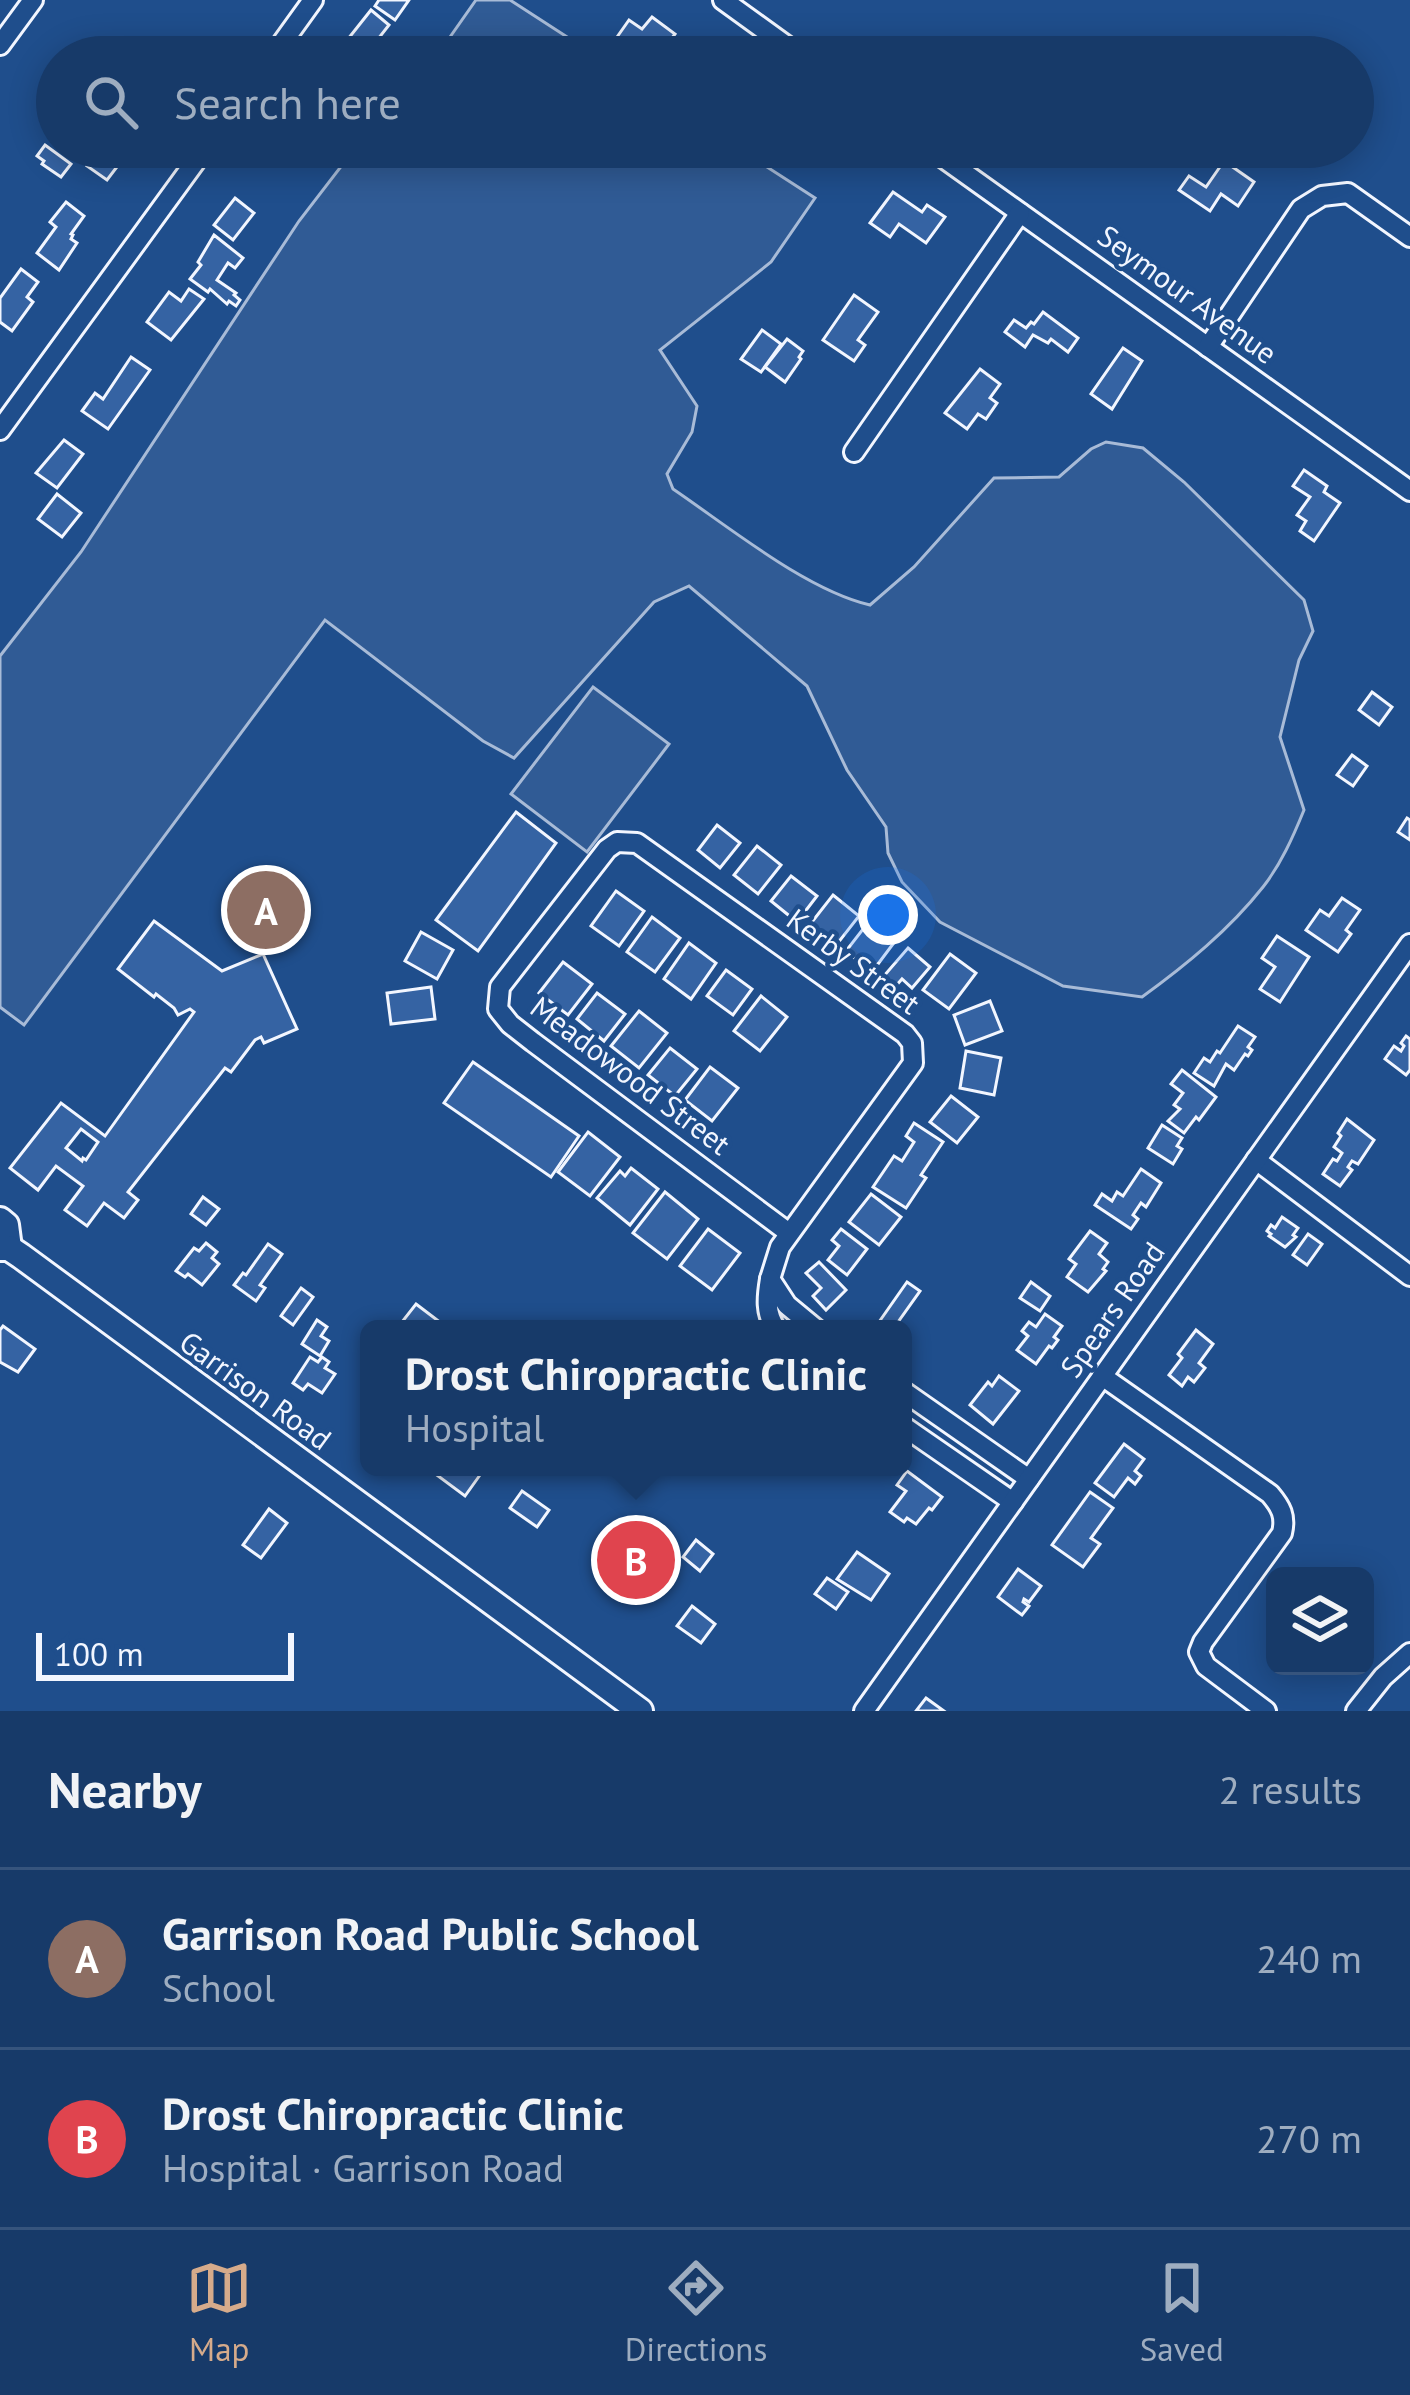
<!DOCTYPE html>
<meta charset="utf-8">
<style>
:root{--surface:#173a69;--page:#244571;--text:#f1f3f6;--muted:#9eadc0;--line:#36547d;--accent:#d6ab8b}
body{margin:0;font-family:"PT Sans",sans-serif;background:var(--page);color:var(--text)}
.controls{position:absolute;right:36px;bottom:36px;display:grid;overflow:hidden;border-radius:18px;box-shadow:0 6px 30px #0003}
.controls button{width:108px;height:108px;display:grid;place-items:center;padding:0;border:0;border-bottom:3px solid var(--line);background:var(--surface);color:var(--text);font:60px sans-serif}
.scale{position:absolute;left:36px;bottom:30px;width:258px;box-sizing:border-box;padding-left:12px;border:6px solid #f2f6ff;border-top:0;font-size:33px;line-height:42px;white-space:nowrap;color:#f2f6ff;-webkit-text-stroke:9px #1f4e8c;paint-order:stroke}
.you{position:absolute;left:888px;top:915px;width:42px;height:42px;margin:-30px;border:9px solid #fff;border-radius:50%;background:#1a73e8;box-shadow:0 0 0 18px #1a73e833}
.badge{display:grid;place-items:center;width:78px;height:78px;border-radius:50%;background:var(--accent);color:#fff;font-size:39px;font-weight:700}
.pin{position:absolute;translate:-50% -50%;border:6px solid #fff;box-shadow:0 3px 12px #0006}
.popup{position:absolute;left:360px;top:1320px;width:552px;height:156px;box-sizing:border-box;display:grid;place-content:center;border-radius:18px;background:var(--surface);filter:drop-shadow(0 3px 9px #0005);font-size:39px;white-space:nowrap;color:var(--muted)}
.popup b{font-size:45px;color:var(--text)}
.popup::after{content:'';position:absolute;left:50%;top:100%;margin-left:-24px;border:24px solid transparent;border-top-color:var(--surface)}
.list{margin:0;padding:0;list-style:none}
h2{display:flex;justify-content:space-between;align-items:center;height:156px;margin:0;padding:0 48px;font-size:51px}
h2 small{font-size:39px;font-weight:400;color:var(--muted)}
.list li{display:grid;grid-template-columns:78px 1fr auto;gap:36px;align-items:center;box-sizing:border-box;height:180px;padding:0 48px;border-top:3px solid var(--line)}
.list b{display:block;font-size:45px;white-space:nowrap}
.list p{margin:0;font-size:39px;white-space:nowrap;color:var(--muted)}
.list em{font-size:39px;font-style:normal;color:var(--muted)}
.icon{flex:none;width:66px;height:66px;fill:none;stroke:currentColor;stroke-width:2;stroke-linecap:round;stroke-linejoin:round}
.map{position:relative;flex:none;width:1410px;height:1711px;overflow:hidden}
.search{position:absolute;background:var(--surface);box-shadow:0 6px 30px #0003;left:36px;right:36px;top:36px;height:132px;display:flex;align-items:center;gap:30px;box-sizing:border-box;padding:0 42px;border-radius:66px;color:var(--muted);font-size:45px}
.sheet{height:516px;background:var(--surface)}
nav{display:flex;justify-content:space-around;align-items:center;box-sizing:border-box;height:168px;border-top:3px solid var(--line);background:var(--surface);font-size:33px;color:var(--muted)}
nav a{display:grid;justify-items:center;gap:6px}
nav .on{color:var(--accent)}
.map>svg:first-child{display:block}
</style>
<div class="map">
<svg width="1410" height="1711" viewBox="0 0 1410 1711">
<rect width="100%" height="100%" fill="#1f4e8c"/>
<g fill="#305b95" stroke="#a8bbd7" stroke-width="3">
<polygon points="476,0 510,0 598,57 436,57"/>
<path d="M356,147H736L815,198L771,262L660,350L697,406L692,432L667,474L673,489C729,527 806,590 870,605L914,567L994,478L1059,477L1091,449L1106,442L1143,448L1184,482L1304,600L1313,631L1299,660L1280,737L1304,810C1293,837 1281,864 1263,887C1229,930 1186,965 1142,997L1063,986L940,922L902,882L888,853L886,827L847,770L807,686L689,586L654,602L514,758L483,741L325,620L24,1025L0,1007V656L81,552L299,221Z"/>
<polygon points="593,687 669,744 587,852 511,794"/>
</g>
<g fill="#3563a3" stroke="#f2f6ff" stroke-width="3" fill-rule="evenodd">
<polygon points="379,0 409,0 395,20 375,6"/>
<polygon points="371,10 389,25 364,57 361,57 344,44"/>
<polygon points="652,17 675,34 658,57 646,57 634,49 628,57 625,57 610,47 629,20 642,29"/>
<polygon points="45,145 71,164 61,177 42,164 44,161 37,156"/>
<polygon points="101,147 115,147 126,155 107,180 87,166"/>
<polygon points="265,147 302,147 308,152 299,164 291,157 285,164"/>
<polygon points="1224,161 1254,182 1238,206 1221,194 1210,211 1179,190 1189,176 1206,187"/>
<polygon points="893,192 922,212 927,205 945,217 926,243 899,224 890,237 870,223"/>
<polygon points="235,198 254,213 233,240 214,225"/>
<polygon points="66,202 84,216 71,234 73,235 71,239 77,243 59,270 37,253 56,227 50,222"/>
<polygon points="214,235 243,258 235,268 228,263 217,280 236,293 234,295 240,300 236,306 229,301 227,304 210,289 208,292 190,279 201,265 198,262"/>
<polygon points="21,269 38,282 27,297 33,302 12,331 0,322 0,298"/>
<polygon points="189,289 204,299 171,340 147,322 169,292 181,301"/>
<polygon points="854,295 878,312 858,340 865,345 854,361 823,340"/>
<polygon points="1043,312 1078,338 1068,352 1051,339 1048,343 1033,335 1025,347 1005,332 1014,320 1026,328 1031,322 1034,324"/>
<polygon points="762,330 781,344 761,372 741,359"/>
<polygon points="787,339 803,351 799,357 801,359 785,382 765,367"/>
<polygon points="1123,348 1142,361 1112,409 1091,394"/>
<polygon points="131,357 150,370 108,429 82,411 95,393 103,399"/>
<polygon points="980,369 1000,384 990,398 997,403 986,419 978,414 967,429 945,413"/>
<polygon points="64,440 83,454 57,488 36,473"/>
<polygon points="1304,470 1327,486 1324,492 1340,503 1314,541 1300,531 1306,521 1297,515 1310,497 1293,486"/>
<polygon points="57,494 81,513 62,537 38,519"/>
<polygon points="1372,692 1392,707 1379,725 1359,710"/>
<polygon points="1352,755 1367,766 1353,786 1337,775"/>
<polygon points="516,812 556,843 478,951 436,920"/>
<polygon points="1407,818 1410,820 1410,840 1398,832"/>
<polygon points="717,825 740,843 720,868 698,850"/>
<polygon points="757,846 781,865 758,894 734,875"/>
<polygon points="791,876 817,896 797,922 771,901"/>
<polygon points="616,891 644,911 619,946 591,926"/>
<polygon points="833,895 859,916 834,948 808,927"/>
<polygon points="1342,898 1360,910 1346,930 1351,934 1338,952 1306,930 1320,910 1329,916"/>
<polygon points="652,917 680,938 655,972 627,952"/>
<polygon points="870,920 896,940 872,972 846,951"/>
<path d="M154,921L222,971L263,954L297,1029L264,1043L261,1037L255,1040L231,1072L225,1068L128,1192L138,1200L124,1218L104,1203L87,1226L65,1210L83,1186L56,1166L38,1190L10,1168L61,1103L105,1136L194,1012L190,1009L178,1015L174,1008L156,994L154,997L118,969ZM81,1129L98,1142L86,1160L83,1158L82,1161L66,1148Z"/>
<polygon points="421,932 453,950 437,979 405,961"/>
<polygon points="1277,936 1309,957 1280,1002 1260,989 1275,967 1262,958"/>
<polygon points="689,943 716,963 691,999 664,979"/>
<polygon points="908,948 930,967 912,988 902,979 895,987 883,977"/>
<polygon points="950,954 976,973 949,1009 923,990"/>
<polygon points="563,962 592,984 568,1015 539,993"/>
<polygon points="726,970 752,989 733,1015 707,996"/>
<polygon points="431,987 435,1019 391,1024 387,993"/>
<polygon points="597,993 625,1014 604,1041 577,1019"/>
<polygon points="761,996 787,1017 760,1051 734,1031"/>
<polygon points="990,1001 1002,1031 965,1045 954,1015"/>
<polygon points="639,1011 667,1033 639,1068 611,1046"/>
<polygon points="1238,1026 1255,1037 1248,1047 1252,1050 1248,1056 1245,1054 1234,1070 1226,1064 1214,1086 1194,1073 1204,1058 1210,1062 1217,1051 1220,1053"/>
<polygon points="1406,1036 1410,1039 1410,1070 1406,1075 1385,1059 1394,1046 1401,1051 1404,1046 1401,1043"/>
<polygon points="670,1048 697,1069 675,1096 648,1075"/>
<polygon points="966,1051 1001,1058 994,1095 960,1088"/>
<polygon points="473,1062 579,1136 551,1177 444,1103"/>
<polygon points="710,1067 738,1088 712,1121 685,1100"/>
<polygon points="1182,1070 1216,1097 1199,1120 1196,1117 1184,1133 1168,1121 1180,1109 1174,1105 1183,1093 1171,1084"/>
<polygon points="951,1096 978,1117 957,1143 930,1122"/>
<polygon points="1347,1119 1374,1140 1358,1164 1352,1161 1348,1167 1352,1170 1340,1186 1323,1174 1333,1159 1337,1161 1342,1153 1334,1147 1341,1136 1338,1133"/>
<polygon points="914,1123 943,1142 921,1175 926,1178 906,1208 873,1187 894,1156 902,1161 914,1142 906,1136"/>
<polygon points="1162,1125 1182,1138 1177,1146 1182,1149 1173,1164 1148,1148"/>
<polygon points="588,1132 620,1157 590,1196 558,1172"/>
<polygon points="631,1168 658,1189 630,1225 597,1198 620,1171 625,1176"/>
<polygon points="1141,1169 1161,1183 1146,1207 1141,1203 1133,1215 1138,1219 1131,1229 1095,1205 1102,1194 1112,1201 1117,1192 1123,1196"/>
<polygon points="665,1192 698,1219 667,1259 633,1233"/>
<polygon points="871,1194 901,1217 879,1245 849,1222"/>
<polygon points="203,1197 219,1209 206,1225 191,1214"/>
<polygon points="1282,1217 1298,1228 1293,1235 1296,1237 1285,1247 1269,1236 1271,1234 1267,1231 1271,1225 1275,1228"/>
<polygon points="708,1229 740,1253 712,1290 680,1266"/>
<polygon points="841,1229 867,1249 847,1275 828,1260 839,1246 832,1240"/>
<polygon points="1090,1231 1107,1243 1099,1254 1108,1262 1103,1269 1106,1271 1088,1292 1067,1277 1076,1264 1069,1259"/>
<polygon points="1308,1234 1322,1244 1307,1265 1293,1255"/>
<polygon points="206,1243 217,1252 212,1258 219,1264 202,1285 188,1274 185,1277 176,1271 194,1248 199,1251"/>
<polygon points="268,1244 282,1254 260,1285 265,1288 256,1301 234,1285 243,1273 246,1275"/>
<polygon points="819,1262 846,1290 826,1310 813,1296 821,1288 806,1273"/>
<polygon points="907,1282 920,1291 893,1329 890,1329 879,1322"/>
<polygon points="1031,1282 1050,1296 1040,1311 1020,1298"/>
<polygon points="301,1288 313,1297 293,1325 281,1316"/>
<polygon points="416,1304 449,1329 398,1327"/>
<polygon points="1045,1314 1062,1326 1054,1337 1058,1340 1052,1348 1049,1346 1036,1364 1017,1350 1028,1336 1022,1331 1029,1322 1036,1327"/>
<polygon points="317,1320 327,1327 321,1336 329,1341 320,1356 302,1344"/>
<polygon points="3,1326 35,1349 18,1372 0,1362 0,1330"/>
<polygon points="1196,1330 1213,1344 1199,1363 1205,1368 1194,1382 1188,1377 1182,1386 1169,1375 1182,1358 1178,1354"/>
<polygon points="310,1357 318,1362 322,1357 329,1362 325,1368 335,1374 322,1393 308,1384 303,1390 293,1383"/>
<polygon points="999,1376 1019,1391 993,1424 970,1405 988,1382 992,1386"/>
<polygon points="1124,1444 1144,1459 1135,1471 1141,1476 1135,1484 1128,1478 1114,1497 1095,1483"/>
<polygon points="426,1467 468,1467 480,1475 465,1496"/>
<polygon points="907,1471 942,1497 932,1510 929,1508 916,1524 907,1518 904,1522 890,1512 906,1491 897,1485"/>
<polygon points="522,1491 549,1510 537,1527 510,1508"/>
<polygon points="1090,1492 1113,1508 1091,1538 1100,1544 1083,1567 1052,1545"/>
<polygon points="269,1509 287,1523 261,1558 243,1545"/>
<polygon points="634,1534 659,1554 652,1563 654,1564 639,1580 642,1582 622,1601 604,1586 620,1566 613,1561"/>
<polygon points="696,1540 713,1554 700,1571 683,1557"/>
<polygon points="857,1552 889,1574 871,1600 837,1579"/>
<polygon points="1018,1569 1041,1586 1029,1602 1024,1599 1023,1602 1029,1606 1022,1615 998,1597"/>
<polygon points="827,1578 848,1592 836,1609 815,1594"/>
<polygon points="692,1606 715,1624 701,1643 677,1626"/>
<polygon points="926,1698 944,1711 916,1711"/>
</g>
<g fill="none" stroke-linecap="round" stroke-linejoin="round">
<g stroke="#f2f6ff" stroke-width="24">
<g id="minor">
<polyline points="723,0 802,57"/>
<polyline points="0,45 33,0"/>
<polyline points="272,57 313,0"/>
<polyline points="928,147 1410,491"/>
<polyline points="1208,347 1301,209 1322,196 1348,193 1410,237"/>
<polyline points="0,430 206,147"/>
<polyline points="854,452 1020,213"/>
<polyline points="1256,1160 1410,1276"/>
<polyline points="770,1279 780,1247 913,1063 912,1043 905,1034 637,843 617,842 607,849 500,987 498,1009 510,1024 533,1042 789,1233"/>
<path d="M776,1329C765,1313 767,1297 770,1279L787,1305L816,1329"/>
<path d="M1102,1376L1270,1494C1281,1507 1286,1516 1282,1533L1203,1642L1199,1652L1206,1666L1266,1711"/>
<polyline points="903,1391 1029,1479"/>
<polyline points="903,1426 1013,1502"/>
<polyline points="864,1711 1410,944"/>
<polyline points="1356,1711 1383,1677 1410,1653"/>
</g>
</g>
<g stroke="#f2f6ff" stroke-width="30">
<g id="major">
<polyline points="0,1220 6,1225 9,1248"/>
<polyline points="0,1248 9,1248 21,1256 640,1711"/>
</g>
</g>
<use href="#minor" stroke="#1f4e8c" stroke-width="18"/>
<use href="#major" stroke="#1f4e8c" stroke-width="24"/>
</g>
<g text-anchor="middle" stroke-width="9" stroke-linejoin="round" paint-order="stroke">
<g font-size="30" fill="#f2f6ff" stroke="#1f4e8c">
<text transform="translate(1187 295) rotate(36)" y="10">Seymour Avenue</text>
<text transform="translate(853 962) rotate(36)" y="10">Kerby Street</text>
<text transform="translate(630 1076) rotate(37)" y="10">Meadowood Street</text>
<text transform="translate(1113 1310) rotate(-55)" y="10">Spears Road</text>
<text transform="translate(255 1391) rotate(36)" y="10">Garrison Road</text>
</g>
</g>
</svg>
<div class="controls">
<button><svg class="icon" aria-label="layers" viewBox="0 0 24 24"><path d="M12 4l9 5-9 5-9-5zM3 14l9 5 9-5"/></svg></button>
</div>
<div class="scale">100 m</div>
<div class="you"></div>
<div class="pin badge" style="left:266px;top:910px;background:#8d6e63">A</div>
<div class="pin badge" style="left:636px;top:1560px;background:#e0444e">B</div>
<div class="popup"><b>Drost Chiropractic Clinic</b>Hospital</div>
<div class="search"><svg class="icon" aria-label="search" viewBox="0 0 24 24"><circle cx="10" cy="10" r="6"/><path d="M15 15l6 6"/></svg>Search here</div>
</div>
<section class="sheet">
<h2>Nearby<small>2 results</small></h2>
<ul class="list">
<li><span class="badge" style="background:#8d6e63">A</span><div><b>Garrison Road Public School</b><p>School</p></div><em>240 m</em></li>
<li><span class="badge" style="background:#e0444e">B</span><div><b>Drost Chiropractic Clinic</b><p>Hospital · Garrison Road</p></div><em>270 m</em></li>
</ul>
</section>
<nav>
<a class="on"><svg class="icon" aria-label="map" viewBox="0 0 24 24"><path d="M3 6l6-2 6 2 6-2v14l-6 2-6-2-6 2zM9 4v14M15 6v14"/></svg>Map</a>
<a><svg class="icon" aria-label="directions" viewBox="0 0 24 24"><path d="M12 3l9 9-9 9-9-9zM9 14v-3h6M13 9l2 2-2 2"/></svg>Directions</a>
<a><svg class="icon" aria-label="saved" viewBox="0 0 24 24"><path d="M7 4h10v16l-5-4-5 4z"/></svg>Saved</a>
</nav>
